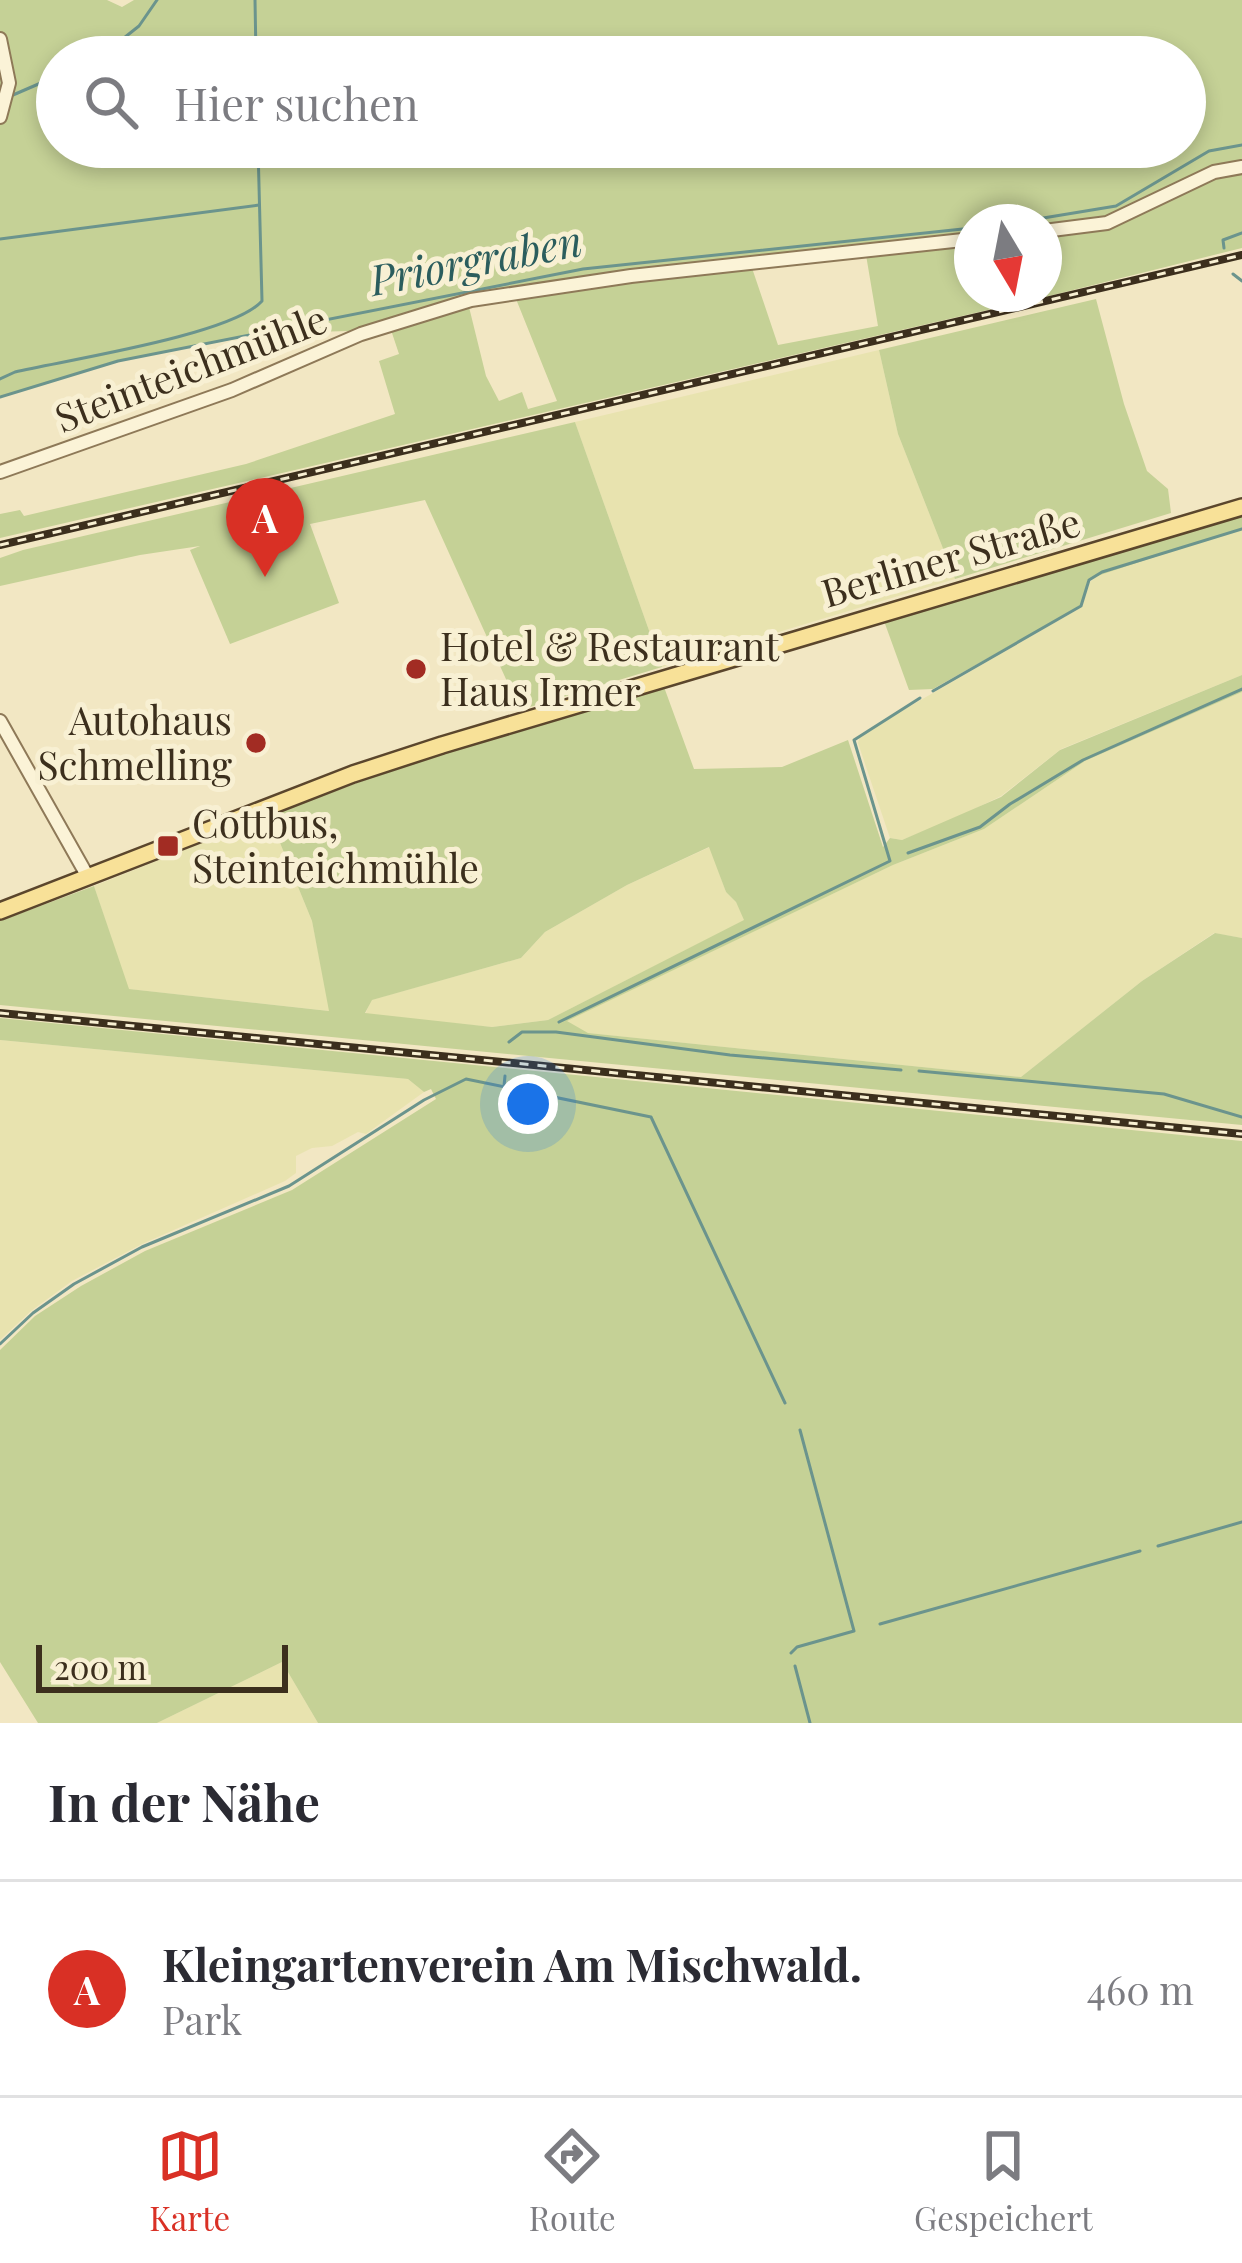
<!DOCTYPE html>
<html lang="de">
<meta charset="utf-8">
<style>
:root{--surface:#fff;--page:#f2f2f3;--text:#2b2b33;--muted:#7c7c81;--line:#e1e1e2;--accent:#d93025}
body{margin:0;font-family:"Playfair Display",serif;background:var(--page);color:var(--text)}
.compass{position:absolute;left:954px;top:204px;width:108px;height:108px;border-radius:50%;background:var(--surface);box-shadow:0 6px 18px #0003;rotate:170deg}
.scale{position:absolute;left:36px;bottom:30px;width:252px;box-sizing:border-box;padding-left:12px;border:6px solid #3c2f1d;border-top:0;font-size:33px;line-height:42px;white-space:nowrap;color:#3c2f1d;-webkit-text-stroke:9px #f8f0d3;paint-order:stroke}
.you{position:absolute;left:528px;top:1104px;width:42px;height:42px;margin:-30px;border:9px solid #fff;border-radius:50%;background:#1a73e8;box-shadow:0 0 0 18px #1a73e833}
.badge{display:grid;place-items:center;width:78px;height:78px;border-radius:50%;background:var(--accent);color:#fff;font-size:39px;font-weight:700}
.pin{position:absolute;translate:-50% -99px;filter:drop-shadow(0 3px 6px #0008)}
.pin::after{content:'';position:absolute;top:63px;width:42px;height:36px;background:inherit;clip-path:polygon(0 0,100% 0,50% 100%)}
.list{margin:0;padding:0;list-style:none}
h2{display:flex;justify-content:space-between;align-items:center;height:156px;margin:0;padding:0 48px;font-size:51px}
h2 small{font-size:39px;font-weight:400;color:var(--muted)}
.list li{display:grid;grid-template-columns:78px 1fr auto;gap:36px;align-items:center;box-sizing:border-box;height:216px;padding:0 48px;border-top:3px solid var(--line)}
.list b{display:block;font-size:45px;white-space:nowrap}
.list p{margin:0;font-size:39px;white-space:nowrap;color:var(--muted)}
.list em{font-size:39px;font-style:normal;color:var(--muted)}
.icon{flex:none;width:66px;height:66px;fill:none;stroke:currentColor;stroke-width:2;stroke-linecap:round;stroke-linejoin:round}
.map{position:relative;flex:none;width:1242px;height:1723px;overflow:hidden}
.search{position:absolute;background:var(--surface);box-shadow:0 6px 18px #0003;left:36px;right:36px;top:36px;height:132px;display:flex;align-items:center;gap:30px;box-sizing:border-box;padding:0 42px;border-radius:66px;color:var(--muted);font-size:45px}
.sheet{height:372px;background:var(--surface)}
nav{display:flex;justify-content:space-around;align-items:center;box-sizing:border-box;height:168px;border-top:3px solid var(--line);background:var(--surface);font-size:33px;color:var(--muted)}
nav a{display:grid;justify-items:center;gap:6px}
nav .on{color:var(--accent)}
.map>svg:first-child{display:block}
</style>
<div class="map">
<svg width="1242" height="1723" viewBox="0 0 1242 1723">
<rect width="100%" height="100%" fill="#f2e7c3"/>
<g fill="#e8e3af">
<polygon points="879,350 898,434 955,579 662,667 575,422"/>
<polygon points="1242,529 1242,675 1061,749 1001,796 956,818 902,840 890,838 858,743 860,735 1082,607 1090,582 1102,572"/>
<polygon points="1242,692 1242,938 1214,933 1142,981 1021,1077 587,1033 566,1021 893,865 984,829 1085,761"/>
<polygon points="269,816 312,921 330,1011 128,989 94,886"/>
<polygon points="710,847 726,892 736,902 745,920 548,1020 492,1027 365,1015 371,1000 521,958 545,932 627,885"/>
<polygon points="0,1040 408,1079 424,1092 366,1134 358,1132 332,1146 312,1148 296,1156 296,1173 285,1181 142,1244 72,1281 31,1311 0,1340"/>
<polygon points="282,1662 318,1723 157,1723"/>
</g>
<g fill="#c5d196" fill-rule="evenodd">
<path d="M0,0H107L122,7L134,0H1242V248L1053,295L0,538V514L20,510L24,516L246,464L395,414L379,361L399,354L391,330L269,333L118,360L0,397ZM57,57H1185V147H57ZM972,222H1044V294H972ZM866,255L878,326L778,345L752,268ZM516,299L557,401L528,409L522,392L499,401L486,376L469,307Z"/>
<polygon points="1096,299 1124,404 1147,471 1168,489 1171,513 955,579 898,434 879,350"/>
<polygon points="575,422 662,667 520,710 425,500 310,524 339,603 230,644 190,550 200,546 140,555 0,586 0,558 23,550"/>
<polygon points="1242,516 1242,528 1088,579 1081,606 933,689 909,690 884,621"/>
<path d="M1242,675V692L1085,761L984,829L893,865L567,1021L588,1033L1021,1077L1142,981L1215,933L1242,938V1125L0,1005V921L94,886L129,989L329,1011L312,921L269,816L410,763L664,687L694,769L782,767L848,740L883,847L890,838L902,840L1001,797L1060,750ZM709,847L726,892L736,902L744,920L548,1020L492,1027L365,1013L372,1000L521,958L545,932L627,885Z"/>
<polygon points="0,1018 1242,1141 1242,1723 318,1723 282,1662 157,1723 38,1723 0,1662 0,1350 35,1316 81,1286 145,1251 292,1190 436,1099 431,1089 424,1092 408,1079 0,1040"/>
</g>
<g fill="none" stroke-linecap="round" stroke-linejoin="round">
<g stroke="#6b948d" stroke-width="3">
<polyline points="255,0 256,57"/>
<polyline points="100,57 139,26 157,0"/>
<polyline points="13,95 57,76"/>
<polyline points="1019,222 1116,206 1209,151 1242,145"/>
<polyline points="0,239 259,205"/>
<polyline points="1224,248 1223,240 1242,233"/>
<polyline points="1233,274 1242,281"/>
<path d="M0,379L15,372C66,360 232,335 262,301L258,147"/>
<polyline points="0,397 118,361 583,269 972,228"/>
<polyline points="933,691 1081,606 1089,580 1102,572 1242,529"/>
<polyline points="908,853 980,827 1010,804 1083,760 1242,689"/>
<polyline points="559,1022 890,861 854,740 920,698"/>
<polyline points="509,1042 522,1032 556,1032 730,1055 901,1070"/>
<polyline points="919,1071 1164,1094 1242,1117"/>
<polyline points="504,1086 505,1076"/>
<polyline points="0,1344 33,1313 74,1284 142,1247 289,1186 424,1100 466,1079 651,1117 785,1403"/>
<polyline points="1158,1546 1242,1522"/>
<polyline points="880,1624 1140,1551"/>
<polyline points="791,1653 797,1647 854,1631 800,1430"/>
<polyline points="795,1666 810,1723"/>
</g>
<g stroke="#8e7958" stroke-width="16">
<g id="minor">
<polyline points="0,39 9,83 0,117"/>
<polyline points="1044,231 1107,223 1214,172 1242,167"/>
<polyline points="0,472 232,390 361,334 471,300 631,276 972,239"/>
<polyline points="0,721 88,877"/>
</g>
</g>
<g stroke="#5b462c" stroke-width="20">
<polyline id="major" points="0,911 353,774 442,745 1242,507"/>
</g>
<use href="#minor" stroke="#fbf3d7" stroke-width="12"/>
<use href="#major" stroke="#f8e198" stroke-width="15"/>
<g stroke="#3c2f1d" stroke-width="8">
<g id="rail">
<polyline points="0,545 1242,255"/>
<polyline points="0,1013 1242,1134"/>
</g>
</g>
<use href="#rail" stroke="#f8f0d3" stroke-width="3" stroke-dasharray="9" stroke-linecap="butt"/>
</g>
<g fill="#a22c23" stroke="#f8f0d3" stroke-width="4.5">
<circle cx="416" cy="669" r="12"/>
<circle cx="256" cy="743" r="12"/>
<rect x="156" y="834" width="24" height="24" rx="6"/>
</g>
<g text-anchor="middle" stroke-width="10" stroke-linejoin="round" paint-order="stroke">
<g font-size="39" fill="#3c2f1d" stroke="#f8f0d3">
<text transform="translate(191 369) rotate(-21)" y="14">Steinteichmühle</text>
<text transform="translate(951 558) rotate(-16)" y="14">Berliner Straße</text>
</g>
<g font-size="39" fill="#3c2f1d" stroke="#f8f0d3" text-anchor="start">
<text x="440" y="661">Hotel &amp; Restaurant<tspan x="440" dy="45">Haus Irmer</tspan></text>
<text x="232" y="735" text-anchor="end">Autohaus<tspan x="232" dy="45">Schmelling</tspan></text>
<text x="192" y="838">Cottbus,<tspan x="192" dy="45">Steinteichmühle</tspan></text>
</g>
<g font-size="42" font-style="italic" fill="#2b5d5d" stroke="#f8f0d3">
<text transform="translate(476 261) rotate(-11)" y="15">Priorgraben</text>
</g>
</g>
</svg>
<svg class="compass" viewBox="-18 -18 36 36"><path d="M0-13l5 13h-10z" fill="#e53935"/><path d="M0 13l5-13h-10z" fill="#7c7c81"/></svg>
<div class="scale">200 m</div>
<div class="you"></div>
<div class="pin badge" style="left:265px;top:577px">A</div>
<div class="search"><svg class="icon" aria-label="search" viewBox="0 0 24 24"><circle cx="10" cy="10" r="6"/><path d="M15 15l6 6"/></svg>Hier suchen</div>
</div>
<section class="sheet">
<h2>In der Nähe<small></small></h2>
<ul class="list">
<li><span class="badge">A</span><div><b>Kleingartenverein Am Mischwald.</b><p>Park</p></div><em>460 m</em></li>
</ul>
</section>
<nav>
<a class="on"><svg class="icon" aria-label="map" viewBox="0 0 24 24"><path d="M3 6l6-2 6 2 6-2v14l-6 2-6-2-6 2zM9 4v14M15 6v14"/></svg>Karte</a>
<a><svg class="icon" aria-label="directions" viewBox="0 0 24 24"><path d="M12 3l9 9-9 9-9-9zM9 14v-3h6M13 9l2 2-2 2"/></svg>Route</a>
<a><svg class="icon" aria-label="saved" viewBox="0 0 24 24"><path d="M7 4h10v16l-5-4-5 4z"/></svg>Gespeichert</a>
</nav>
